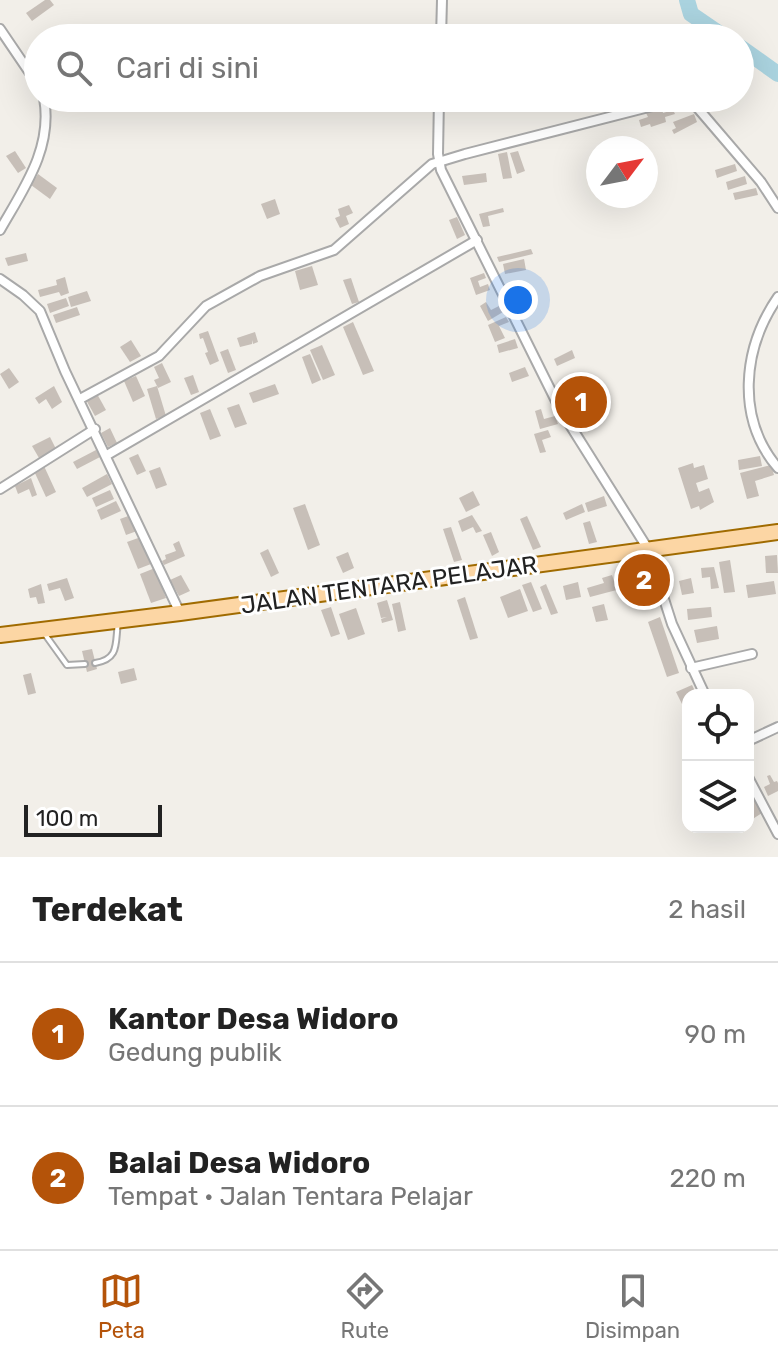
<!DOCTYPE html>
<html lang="id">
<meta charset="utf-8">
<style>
:root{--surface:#fff;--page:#f2f2f2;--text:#222;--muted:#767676;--line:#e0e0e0;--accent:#b45309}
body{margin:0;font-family:Rubik,sans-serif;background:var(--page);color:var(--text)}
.controls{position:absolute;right:24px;bottom:24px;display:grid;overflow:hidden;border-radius:16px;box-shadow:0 8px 32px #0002}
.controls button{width:72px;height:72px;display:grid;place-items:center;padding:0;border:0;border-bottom:2px solid var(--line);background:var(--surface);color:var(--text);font:40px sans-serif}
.compass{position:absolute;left:586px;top:136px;width:72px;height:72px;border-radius:50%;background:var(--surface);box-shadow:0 8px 32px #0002;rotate:58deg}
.scale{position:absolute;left:24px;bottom:20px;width:138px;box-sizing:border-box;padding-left:8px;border:4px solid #222;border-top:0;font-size:22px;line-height:28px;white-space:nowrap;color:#222;-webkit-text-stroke:6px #fff;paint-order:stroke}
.you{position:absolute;left:518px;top:300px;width:28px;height:28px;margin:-20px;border:6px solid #fff;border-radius:50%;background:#1a73e8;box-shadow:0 0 0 12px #1a73e833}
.badge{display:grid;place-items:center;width:52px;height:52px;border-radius:50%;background:var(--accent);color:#fff;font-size:26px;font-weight:700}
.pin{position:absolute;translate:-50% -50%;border:4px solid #fff;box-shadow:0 2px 8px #0006}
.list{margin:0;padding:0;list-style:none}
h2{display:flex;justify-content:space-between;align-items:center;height:104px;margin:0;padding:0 32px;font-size:34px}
h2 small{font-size:26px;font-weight:400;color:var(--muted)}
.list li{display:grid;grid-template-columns:52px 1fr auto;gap:24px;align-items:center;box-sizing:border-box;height:144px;padding:0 32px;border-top:2px solid var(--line)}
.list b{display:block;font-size:30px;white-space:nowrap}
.list p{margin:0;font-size:26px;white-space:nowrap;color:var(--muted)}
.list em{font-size:26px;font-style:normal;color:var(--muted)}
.icon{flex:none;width:44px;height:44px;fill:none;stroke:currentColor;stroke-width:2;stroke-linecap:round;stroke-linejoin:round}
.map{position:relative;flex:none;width:778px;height:857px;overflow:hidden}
.search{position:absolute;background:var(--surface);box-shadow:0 8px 32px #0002;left:24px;right:24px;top:24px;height:88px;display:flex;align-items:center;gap:20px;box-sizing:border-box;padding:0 28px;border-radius:44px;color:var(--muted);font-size:30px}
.sheet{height:392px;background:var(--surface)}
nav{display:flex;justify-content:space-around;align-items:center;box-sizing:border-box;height:112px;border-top:2px solid var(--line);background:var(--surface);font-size:22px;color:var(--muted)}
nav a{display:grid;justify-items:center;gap:4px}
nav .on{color:var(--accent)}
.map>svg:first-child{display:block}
</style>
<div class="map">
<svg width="778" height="857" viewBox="0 0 778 857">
<rect width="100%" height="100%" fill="#f2efe9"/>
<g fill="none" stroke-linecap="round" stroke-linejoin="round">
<g stroke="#aad3df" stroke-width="16">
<polyline points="687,0 691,14 726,38"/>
<polyline points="740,47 778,74"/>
</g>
</g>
<g fill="#c7bfb8">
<polygon points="45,0 50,0 54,5 32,21 26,13"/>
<polygon points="662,108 663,113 673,110 675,114 665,117 666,122 651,127 650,124 641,127 639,120 648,117 646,113"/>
<polygon points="694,114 697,122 674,134 672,130 676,128 673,122"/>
<polygon points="15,151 26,168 18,173 6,156"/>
<polygon points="518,151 525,171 517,174 510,153"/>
<polygon points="507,152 512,178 503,179 498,154"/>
<polygon points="735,164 737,171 717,178 715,170"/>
<polygon points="486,173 487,182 464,185 462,176"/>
<polygon points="38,174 57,188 50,199 31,185"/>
<polygon points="745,176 747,184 728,190 726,182"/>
<polygon points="756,188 758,195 735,200 733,193"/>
<polygon points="275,199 280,214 267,219 261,204"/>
<polygon points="349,205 353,213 346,216 349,224 340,228 335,218 340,216 338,209"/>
<polygon points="503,208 504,212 488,216 490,226 483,227 479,214"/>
<polygon points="457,217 465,235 457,239 449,220"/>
<polygon points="531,249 533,254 499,262 497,257"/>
<polygon points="26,253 28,261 8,266 5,258"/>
<polygon points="524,259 526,270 505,274 503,264"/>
<polygon points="312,266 318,285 300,290 295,271"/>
<polygon points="484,273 486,278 478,281 480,287 488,284 490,290 476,295 470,278"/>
<polygon points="65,277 69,293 61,296 59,292 40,297 38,290 57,285 56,280"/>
<polygon points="351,278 359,302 352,304 343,280"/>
<polygon points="87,291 91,301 71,307 68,297"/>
<polygon points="66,298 69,306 50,313 47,304"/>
<polygon points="486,302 491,310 499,306 503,312 488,321 480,306"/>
<polygon points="77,307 80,315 56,323 53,315"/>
<polygon points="506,317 509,322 499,326 505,338 495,342 488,325"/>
<polygon points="353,322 374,371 363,375 343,327"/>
<polygon points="208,331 219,361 210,365 205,353 208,352 203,338 200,339 199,334"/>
<polygon points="255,332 258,342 253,344 252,340 252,344 240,347 237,338"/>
<polygon points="515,339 518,348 499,353 497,345"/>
<polygon points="131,340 141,356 130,362 120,347"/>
<polygon points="322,345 335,375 323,380 310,350"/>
<polygon points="228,349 236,370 228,373 220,352"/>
<polygon points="572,350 575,358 557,366 554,359"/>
<polygon points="310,354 321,380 312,384 302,357"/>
<polygon points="162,363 171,382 158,388 154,380 159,378 154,367"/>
<polygon points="525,367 529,376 512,382 509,373"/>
<polygon points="9,368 19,382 9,389 0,374"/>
<polygon points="193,375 199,392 191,395 184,378"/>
<polygon points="136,376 145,396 133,402 124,381"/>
<polygon points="275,384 279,394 253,403 249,393"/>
<polygon points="54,386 62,402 52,409 46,399 39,404 35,398"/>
<polygon points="157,386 166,416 156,419 147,389"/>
<polygon points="585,387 591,406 579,411 570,399 575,397 573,391"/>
<polygon points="96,392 106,410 95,416 85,398"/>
<polygon points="239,404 247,424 235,428 227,408"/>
<polygon points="210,409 221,436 210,440 200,413"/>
<polygon points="541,409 544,419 555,416 558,424 540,429 535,411"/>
<polygon points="110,428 117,443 108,447 101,433"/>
<polygon points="548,430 551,437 542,440 546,452 540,453 534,434"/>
<polygon points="50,437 56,449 39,458 32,446"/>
<polygon points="96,450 100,457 77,469 73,462"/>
<polygon points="138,454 146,471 137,475 129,458"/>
<polygon points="760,456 762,466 739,470 738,460"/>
<polygon points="693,463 694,468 704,465 708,479 696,483 699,492 709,488 714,502 700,510 699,506 691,509 678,468"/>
<polygon points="771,465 774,475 755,481 759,496 747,499 740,473"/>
<polygon points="44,466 56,492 46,497 34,471"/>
<polygon points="160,467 167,485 156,489 149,471"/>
<polygon points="107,474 112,484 87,497 82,488"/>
<polygon points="31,478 37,495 32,497 29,489 18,494 15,486"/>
<polygon points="110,490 114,499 96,507 92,498"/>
<polygon points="473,491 480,505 466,512 459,498"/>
<polygon points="604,496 607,506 588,512 585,503"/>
<polygon points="116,501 121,511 101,520 97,510"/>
<polygon points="305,504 320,545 308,550 293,508"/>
<polygon points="582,504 585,512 566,520 563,513"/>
<polygon points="131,515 137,531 126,535 120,519"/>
<polygon points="472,515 482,531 476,533 473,527 462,532 458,521"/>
<polygon points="527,516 541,547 533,550 520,519"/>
<polygon points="590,521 597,542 589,544 583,523"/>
<polygon points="451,527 462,560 454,562 443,529"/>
<polygon points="491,532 499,552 492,556 483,535"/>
<polygon points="141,537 151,564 138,569 127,542"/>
<polygon points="179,541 185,556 164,565 162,561 166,559 165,555 176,551 173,544"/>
<polygon points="268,549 279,573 271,577 260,553"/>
<polygon points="348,552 354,568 343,573 336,557"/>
<polygon points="777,555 778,573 766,573 765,556"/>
<polygon points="730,560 735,592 724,593 719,562"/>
<polygon points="714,567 719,588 711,589 710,577 702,578 701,568"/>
<polygon points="155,568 166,598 151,603 140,574"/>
<polygon points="637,568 639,577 654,573 656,582 635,589 630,569"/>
<polygon points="624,569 628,587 590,597 587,588 604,583 602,578 612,575 614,581 619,580 617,571"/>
<polygon points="181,575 190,591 179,596 170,580"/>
<polygon points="67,578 74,598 65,601 60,588 49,591 47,584"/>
<polygon points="691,578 694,593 682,595 679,581"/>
<polygon points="774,581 776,594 748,598 746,585"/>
<polygon points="531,582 542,609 533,612 522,585"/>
<polygon points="578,582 581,597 566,600 563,586"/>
<polygon points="41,584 45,603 38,604 36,597 30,598 28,589"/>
<polygon points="546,584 558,613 551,615 540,587"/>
<polygon points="651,588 657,602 645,607 639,594"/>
<polygon points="520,589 528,611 508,618 500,597"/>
<polygon points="465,597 478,638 470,640 457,600"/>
<polygon points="387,600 393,620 382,623 381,619 387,617 381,618 377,603"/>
<polygon points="400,602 406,630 398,632 392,604"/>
<polygon points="604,604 608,620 596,622 592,607"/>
<polygon points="331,607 340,634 331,637 321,610"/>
<polygon points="711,607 712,617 688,620 687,609"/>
<polygon points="356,608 365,634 348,640 339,614"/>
<polygon points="660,617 679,673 667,677 648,622"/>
<polygon points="717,626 719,639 697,643 694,630"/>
<polygon points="92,649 97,669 87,672 82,651"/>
<polygon points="134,668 137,680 121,684 118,672"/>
<polygon points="31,673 36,693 28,695 23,675"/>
<polygon points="692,685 695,691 688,695 688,706 684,708 676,692"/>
<polygon points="770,775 774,782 777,781 778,783 778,791 768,796 764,787 770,784 767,776"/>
<polygon points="755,800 762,813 748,822 748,804"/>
</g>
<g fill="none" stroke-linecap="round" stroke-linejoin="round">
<g stroke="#a9a9a9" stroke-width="8">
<g id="service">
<polyline points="44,633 67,665 85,664"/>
<path d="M95,663C120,659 115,643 118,622"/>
</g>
</g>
<g stroke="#a9a9a9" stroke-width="12">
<g id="minor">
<polyline points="0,29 38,85"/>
<polyline points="441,38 442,0"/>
<polyline points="439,98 438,154 441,170 560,409 648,549 672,624 705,695"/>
<path d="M0,230C24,188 53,148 44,98"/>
<polyline points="0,279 23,295 40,311 65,371 180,613"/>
<path d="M778,297C742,349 736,419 778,468"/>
<polyline points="80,399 159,356 206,306 260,276 334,250 432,164 465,154 676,100 690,99 761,182 778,208"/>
<polyline points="107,455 477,240"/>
<polyline points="0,489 95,429"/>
<polyline points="691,668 752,654"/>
<polyline points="748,741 778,727"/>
<polyline points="748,777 778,834"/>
</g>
</g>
<g stroke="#a06b00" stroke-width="18">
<polyline id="primary" points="0,635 180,613 778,532"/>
</g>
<use href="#service" stroke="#fff" stroke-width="4"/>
<use href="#minor" stroke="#fff" stroke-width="8"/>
<use href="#primary" stroke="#fcd6a4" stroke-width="14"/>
</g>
<g text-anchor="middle" stroke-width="6" stroke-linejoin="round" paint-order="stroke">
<g font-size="24" fill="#222" stroke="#fff">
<text transform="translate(389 585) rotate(-8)" y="8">JALAN TENTARA PELAJAR</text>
</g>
</g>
</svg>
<div class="controls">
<button><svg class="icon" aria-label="locate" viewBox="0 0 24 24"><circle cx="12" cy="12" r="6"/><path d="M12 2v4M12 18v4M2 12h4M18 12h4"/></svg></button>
<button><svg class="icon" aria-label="layers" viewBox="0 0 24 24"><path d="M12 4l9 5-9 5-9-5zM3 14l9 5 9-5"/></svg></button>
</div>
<svg class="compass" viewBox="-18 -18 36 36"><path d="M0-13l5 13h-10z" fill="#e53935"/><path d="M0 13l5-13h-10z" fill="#767676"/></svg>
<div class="scale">100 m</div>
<div class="you"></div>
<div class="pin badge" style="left:581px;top:402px">1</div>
<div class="pin badge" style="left:644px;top:580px">2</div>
<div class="search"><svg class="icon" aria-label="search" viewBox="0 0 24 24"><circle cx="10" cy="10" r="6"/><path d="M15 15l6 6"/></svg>Cari di sini</div>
</div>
<section class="sheet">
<h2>Terdekat<small>2 hasil</small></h2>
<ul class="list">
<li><span class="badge">1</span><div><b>Kantor Desa Widoro</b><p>Gedung publik</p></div><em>90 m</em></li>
<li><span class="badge">2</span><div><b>Balai Desa Widoro</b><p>Tempat · Jalan Tentara Pelajar</p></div><em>220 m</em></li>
</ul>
</section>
<nav>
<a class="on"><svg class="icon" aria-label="map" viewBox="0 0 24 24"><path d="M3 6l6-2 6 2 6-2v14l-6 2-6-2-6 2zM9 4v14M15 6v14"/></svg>Peta</a>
<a><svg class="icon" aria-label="directions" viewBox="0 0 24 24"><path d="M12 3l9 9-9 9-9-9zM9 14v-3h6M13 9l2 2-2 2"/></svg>Rute</a>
<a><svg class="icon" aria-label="saved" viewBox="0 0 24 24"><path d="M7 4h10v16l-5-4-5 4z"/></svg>Disimpan</a>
</nav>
